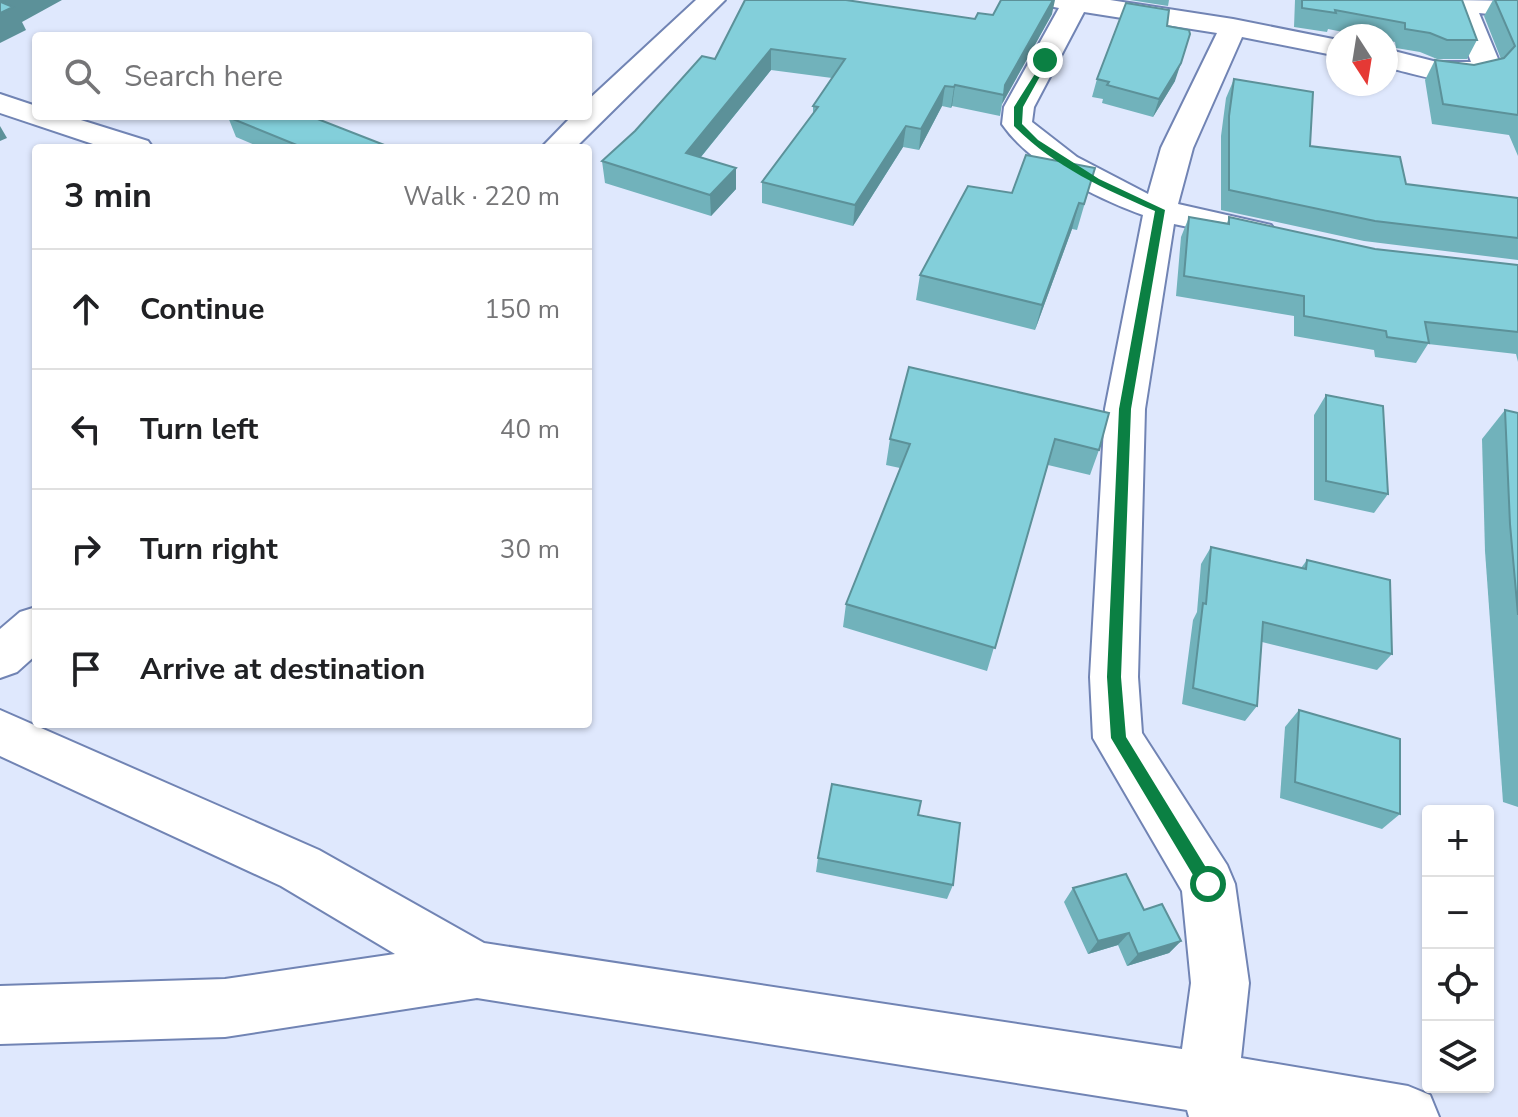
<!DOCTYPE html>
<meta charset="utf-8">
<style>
:root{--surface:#fff;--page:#f2f2f2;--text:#202124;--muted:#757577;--line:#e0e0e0}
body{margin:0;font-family:"Nunito Sans",sans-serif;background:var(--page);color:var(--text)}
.controls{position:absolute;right:24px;bottom:24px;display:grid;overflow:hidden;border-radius:8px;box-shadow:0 2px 6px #0004}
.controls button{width:72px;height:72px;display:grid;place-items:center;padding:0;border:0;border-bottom:2px solid var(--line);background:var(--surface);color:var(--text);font:40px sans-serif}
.compass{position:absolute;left:1326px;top:24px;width:72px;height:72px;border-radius:50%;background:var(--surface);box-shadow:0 2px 6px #0004;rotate:168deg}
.stop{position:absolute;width:24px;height:24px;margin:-18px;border:6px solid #0b8043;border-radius:50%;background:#fff}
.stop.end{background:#0b8043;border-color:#fff;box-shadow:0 2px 8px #0008}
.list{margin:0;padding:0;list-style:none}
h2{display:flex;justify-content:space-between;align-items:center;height:104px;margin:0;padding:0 32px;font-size:34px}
h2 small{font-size:26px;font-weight:400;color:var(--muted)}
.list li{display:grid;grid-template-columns:52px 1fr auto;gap:24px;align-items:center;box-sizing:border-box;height:120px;padding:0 32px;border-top:2px solid var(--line)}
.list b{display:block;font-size:30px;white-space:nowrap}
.list em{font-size:26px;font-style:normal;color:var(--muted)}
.icon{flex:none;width:44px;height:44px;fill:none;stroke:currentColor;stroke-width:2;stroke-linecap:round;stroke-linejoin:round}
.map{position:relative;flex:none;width:1518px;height:1117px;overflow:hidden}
.search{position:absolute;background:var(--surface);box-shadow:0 2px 6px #0004;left:32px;top:32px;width:560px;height:88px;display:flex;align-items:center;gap:20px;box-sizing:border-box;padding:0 28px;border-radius:8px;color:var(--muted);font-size:30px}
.panel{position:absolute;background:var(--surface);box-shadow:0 2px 6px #0004;left:32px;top:144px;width:560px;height:584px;border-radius:8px}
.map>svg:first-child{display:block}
</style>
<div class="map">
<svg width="1518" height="1117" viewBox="0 0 1518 1117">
<rect width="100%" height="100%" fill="#dfe8fd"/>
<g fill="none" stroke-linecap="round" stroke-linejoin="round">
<g stroke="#7184b4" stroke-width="4">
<g id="minor">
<polygon points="696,0 725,0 575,148 541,148 572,116 588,116 588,100"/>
<path d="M1045,0H1110L1233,19L1338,40V56L1242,37L1193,148L1178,204L1271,225L1276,232L1271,239L1259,242L1174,224L1145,409L1138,677L1142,733L1227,865L1235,884L1249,983L1241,1058L1408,1086L1430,1095L1439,1117H1189L1187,1110L477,998L225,1037L0,1044V986L225,979L395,954L281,886L0,756V710L319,850L484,943L1182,1049L1191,983L1182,891L1093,738L1090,677L1105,409L1143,215C1096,198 1030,165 1002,124L1004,107L1059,8L1049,6ZM1084,12L1217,33L1161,148L1148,194L1077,157L1032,122L1034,107Z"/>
<path d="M1451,0L1518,1V17L1479,13L1501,66C1480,97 1415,74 1386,67V49L1437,62H1471L1449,3Z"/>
<polygon points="0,94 36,106 36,116 68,116 148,141 153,148 105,148 0,113"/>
<polygon points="36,607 36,655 17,672 0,678 0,629 20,612"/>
</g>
</g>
<use href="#minor" fill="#fff" fill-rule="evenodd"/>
</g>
<g fill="#71b2bb">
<polygon points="1130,0 1169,0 1168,6"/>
<polygon points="1295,0 1462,0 1477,40 1467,59 1437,59 1420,52 1396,48 1395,42 1386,40 1386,36 1363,36 1328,29 1327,32 1294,27"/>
<polygon points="1493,0 1518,0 1518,156 1509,135 1432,124 1425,80 1435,60 1474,65 1501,59 1484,16"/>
<polygon points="858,2 975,19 993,15 1052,14 1002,104 1000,116 952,106 951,108 942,106 919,150 903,147 853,226 762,203 762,182 813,114 813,106 832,78 771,70 701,157 736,168 736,189 711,216 605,183 602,161 715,59"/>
<polygon points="1167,26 1175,81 1153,117 1102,103 1103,99 1092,97 1097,79"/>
<polygon points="1234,79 1310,146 1406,184 1518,198 1518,260 1364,241 1221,210 1221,136 1226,98"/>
<polygon points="228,117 392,148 262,148 236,137"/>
<polygon points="1095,168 1077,230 1072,229 1035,330 916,300 920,275 1012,193"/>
<polygon points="1189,217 1227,223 1229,217 1375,249 1518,265 1518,362 1516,354 1428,344 1416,363 1375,357 1374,350 1294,336 1294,316 1176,296 1181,237"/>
<polygon points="909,367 1099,450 1090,475 1048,465 987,671 843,627 846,604 900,468 886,465 890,439"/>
<polygon points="1326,395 1388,494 1374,513 1314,500 1314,415"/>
<polygon points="1505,410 1518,413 1518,807 1503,802 1485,551 1482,439"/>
<polygon points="1211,547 1301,568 1307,560 1392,654 1377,670 1262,642 1257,706 1245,721 1182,704 1193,620 1197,612 1201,564"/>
<polygon points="1299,710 1400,814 1382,829 1280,798 1285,727"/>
<polygon points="918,815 953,885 947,899 816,872 818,858"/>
<polygon points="1073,888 1144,910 1181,941 1169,953 1127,966 1118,945 1088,954 1064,902"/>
</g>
<g fill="#5c9199">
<polygon points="5,0 62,0 22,22 26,30 0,43 0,13 1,2"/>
<polygon points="1053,0 1055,0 1052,14 1002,104 1005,85"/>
<polygon points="771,49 771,70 687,174 686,153"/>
<polygon points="1181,63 1175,81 1153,117 1159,99"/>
<polygon points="955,85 952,106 951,108 954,87"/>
<polygon points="945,86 942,106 919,150 921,129"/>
<polygon points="0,126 7,138 0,141"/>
<polygon points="906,126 903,147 853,226 855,205"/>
<polygon points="736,168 736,189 711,216 710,195"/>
<polygon points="1079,203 1072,229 1035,330 1042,305"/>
<polygon points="1129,933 1118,945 1088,954 1098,941"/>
<polygon points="1181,941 1169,953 1127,966 1138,954"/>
</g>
<g fill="#83cfda" stroke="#5c9199" stroke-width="2">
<polygon points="0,0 5,0 1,2 13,7 0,13"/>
<polygon points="745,0 846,0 975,19 978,13 993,15 1001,0 1053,0 1005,85 1004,95 955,85 954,87 945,86 921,129 906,126 855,205 762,182 818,107 813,106 845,59 771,49 686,153 736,168 710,195 602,161 635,131 702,56 715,59"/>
<polygon points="1302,0 1462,0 1477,40 1447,40 1430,33 1405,29 1405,23 1335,10 1336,13 1302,8"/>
<polygon points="1495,0 1518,0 1518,115 1443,104 1435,60 1474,65 1504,58 1515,46"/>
<polygon points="1126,3 1169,10 1167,26 1189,30 1190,34 1181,63 1159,99 1107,85 1109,82 1097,79"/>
<polygon points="1234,79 1313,92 1310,146 1400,157 1406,184 1518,198 1518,238 1375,221 1229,190 1229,116"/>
<polygon points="228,116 310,116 392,148 304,148 228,117"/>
<polygon points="1026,155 1095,168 1084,204 1079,203 1042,305 920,275 968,186 1012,193"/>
<polygon points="1189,217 1229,224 1229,217 1375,249 1518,265 1518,332 1425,322 1429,343 1387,337 1386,331 1304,316 1304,296 1184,276"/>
<polygon points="909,367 1109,413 1099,450 1055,439 995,648 846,604 910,444 890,439"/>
<polygon points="1326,395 1383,406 1388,494 1326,481"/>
<polygon points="1505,410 1518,413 1518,615 1510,524"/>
<polygon points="1211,547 1306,569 1307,560 1390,580 1392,654 1263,622 1257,706 1193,688 1203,603 1206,604"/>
<polygon points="1299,710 1400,739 1400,814 1295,782"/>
<polygon points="832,784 921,801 918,815 960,823 953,885 818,858"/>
<polygon points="1126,874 1144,910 1162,904 1181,941 1138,954 1129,933 1098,941 1073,888"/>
</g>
<path fill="#0b8043" d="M1045,58L1049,60L1023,107L1022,124L1038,140L1099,179L1165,210L1131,409L1121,677L1126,737L1213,879L1216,884L1208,892L1202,890L1111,738L1107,677L1119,409L1155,211C1104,189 1053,166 1014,126V107Z"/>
</svg>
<div class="controls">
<button>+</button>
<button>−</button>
<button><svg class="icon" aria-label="locate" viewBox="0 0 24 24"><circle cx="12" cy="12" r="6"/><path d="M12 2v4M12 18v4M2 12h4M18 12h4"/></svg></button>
<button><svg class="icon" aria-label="layers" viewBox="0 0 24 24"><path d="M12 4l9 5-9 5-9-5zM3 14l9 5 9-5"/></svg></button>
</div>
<svg class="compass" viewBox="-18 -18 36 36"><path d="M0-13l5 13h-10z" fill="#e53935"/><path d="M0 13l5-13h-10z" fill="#757577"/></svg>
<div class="stop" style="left:1208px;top:884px"></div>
<div class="stop end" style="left:1045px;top:60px"></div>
<div class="search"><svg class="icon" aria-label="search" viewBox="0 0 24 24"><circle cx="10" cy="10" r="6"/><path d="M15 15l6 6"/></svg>Search here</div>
<section class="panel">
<h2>3 min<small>Walk · 220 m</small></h2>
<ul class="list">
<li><svg class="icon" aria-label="ahead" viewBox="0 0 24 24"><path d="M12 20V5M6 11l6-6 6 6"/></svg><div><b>Continue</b></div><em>150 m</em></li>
<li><svg class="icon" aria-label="left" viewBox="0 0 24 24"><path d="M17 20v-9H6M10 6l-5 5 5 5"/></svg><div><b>Turn left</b></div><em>40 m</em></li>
<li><svg class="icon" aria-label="right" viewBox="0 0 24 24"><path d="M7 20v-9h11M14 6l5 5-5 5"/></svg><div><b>Turn right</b></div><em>30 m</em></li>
<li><svg class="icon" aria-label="arrive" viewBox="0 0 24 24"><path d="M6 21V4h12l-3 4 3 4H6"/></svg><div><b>Arrive at destination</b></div></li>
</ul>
</section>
</div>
